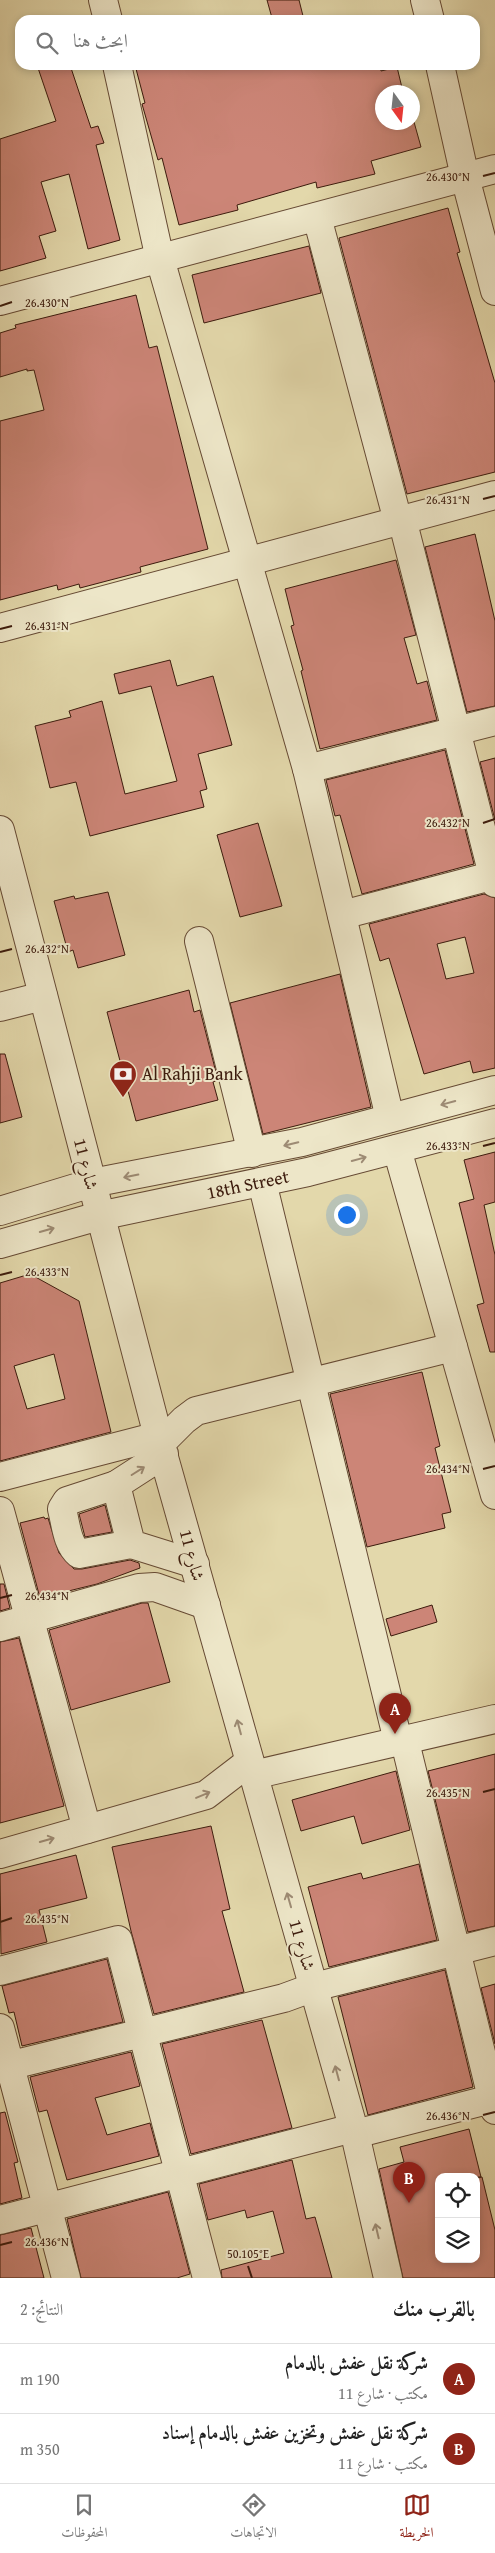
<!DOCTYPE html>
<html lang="ar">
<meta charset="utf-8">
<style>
:root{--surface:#fff;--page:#f2f2f2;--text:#222;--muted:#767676;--line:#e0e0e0;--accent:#8f2418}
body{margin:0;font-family:"Gentium Book Plus",Amiri,serif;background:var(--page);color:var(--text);direction:rtl}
.controls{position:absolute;right:15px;bottom:15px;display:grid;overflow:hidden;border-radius:10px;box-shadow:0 2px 8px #0003}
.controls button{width:45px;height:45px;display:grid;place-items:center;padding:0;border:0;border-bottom:1px solid var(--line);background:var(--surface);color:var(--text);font:25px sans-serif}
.compass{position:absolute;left:375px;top:85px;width:45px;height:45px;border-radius:50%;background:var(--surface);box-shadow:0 2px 8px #0003;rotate:165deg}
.you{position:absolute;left:346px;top:1214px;width:18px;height:18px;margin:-12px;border:4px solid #fff;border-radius:50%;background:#1a73e8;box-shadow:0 0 0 8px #1a73e833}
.badge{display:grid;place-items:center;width:32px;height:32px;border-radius:50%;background:var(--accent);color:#fff;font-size:16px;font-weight:700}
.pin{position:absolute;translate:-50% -41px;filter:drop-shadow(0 1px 2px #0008)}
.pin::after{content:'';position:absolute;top:26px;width:18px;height:15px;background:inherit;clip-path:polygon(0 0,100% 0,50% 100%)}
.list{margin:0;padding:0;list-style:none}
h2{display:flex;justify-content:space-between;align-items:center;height:65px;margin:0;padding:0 20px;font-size:21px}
h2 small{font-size:16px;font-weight:400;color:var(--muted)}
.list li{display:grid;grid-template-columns:32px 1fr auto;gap:15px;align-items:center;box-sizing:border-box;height:70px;padding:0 20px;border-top:1px solid var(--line)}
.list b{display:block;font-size:19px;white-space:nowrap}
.list p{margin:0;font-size:16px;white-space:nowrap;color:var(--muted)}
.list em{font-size:16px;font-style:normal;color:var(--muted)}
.icon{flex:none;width:28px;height:28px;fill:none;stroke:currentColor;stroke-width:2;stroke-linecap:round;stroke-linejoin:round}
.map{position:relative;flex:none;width:495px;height:2278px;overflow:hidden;direction:ltr}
.search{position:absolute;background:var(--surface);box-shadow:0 2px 8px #0003;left:15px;right:15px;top:15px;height:55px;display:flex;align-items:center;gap:12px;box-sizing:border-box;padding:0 18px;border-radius:15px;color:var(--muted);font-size:19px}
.sheet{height:205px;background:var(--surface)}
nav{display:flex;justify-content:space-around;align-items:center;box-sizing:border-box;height:70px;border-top:1px solid var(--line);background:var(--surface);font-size:14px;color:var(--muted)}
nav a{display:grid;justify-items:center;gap:2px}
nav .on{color:var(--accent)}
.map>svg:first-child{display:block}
</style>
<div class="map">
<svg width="495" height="2278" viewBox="0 0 495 2278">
<rect width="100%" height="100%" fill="#e3d8ab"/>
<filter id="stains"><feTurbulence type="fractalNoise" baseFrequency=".004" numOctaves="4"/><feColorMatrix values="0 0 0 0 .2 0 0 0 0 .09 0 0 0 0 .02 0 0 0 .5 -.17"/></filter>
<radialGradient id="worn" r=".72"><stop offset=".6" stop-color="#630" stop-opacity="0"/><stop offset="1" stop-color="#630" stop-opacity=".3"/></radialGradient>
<g fill="#cc8577" stroke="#3c1b0d" fill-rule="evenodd">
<polygon points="267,0 299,0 304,20 276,20 276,17 272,18"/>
<polygon points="37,65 70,65 91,128 98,126 104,143 96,145 120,240 88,249 69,174 41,182 56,231 39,236 46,258 0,271 0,139 56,121"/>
<polygon points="135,65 381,65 381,71 397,67 403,92 382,92 382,122 414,122 421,147 371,161 375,174 317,188 316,182 237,205 238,210 179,225 162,158 158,160 142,104 145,103"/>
<polygon points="448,208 460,252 457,253 495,383 495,472 407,494 339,238"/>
<polygon points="309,246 321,293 204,323 192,275"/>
<polygon points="136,295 149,348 157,346 208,549 140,567 141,572 80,588 79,584 58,590 57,585 0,600 0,421 44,410 34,370 27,371 27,369 0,377 0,333 16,328 15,325"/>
<polygon points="475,534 495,621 495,706 467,712 425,547"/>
<polygon points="396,560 416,635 404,638 417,684 427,681 437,720 320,749 301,671 303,670 291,626 294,625 285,589"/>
<polygon points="170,660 177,686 213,676 232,745 198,754 207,789 200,791 204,807 90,836 76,782 50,788 35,726 71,717 69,711 102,701 125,794 177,781 151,686 119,694 114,674"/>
<polygon points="445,750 474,864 362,894 340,815 335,816 326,780"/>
<polygon points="495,758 495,820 480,762"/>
<polygon points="258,823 282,906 240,917 217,835"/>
<polygon points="108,892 125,955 78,968 73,950 68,952 54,901 74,896 75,899"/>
<path d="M484,894L495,898V1068L473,1073L470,1061L424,1074L389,958L380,961L369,924ZM465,937L474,973L446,979L437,944Z"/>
<polygon points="340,974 371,1107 263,1134 230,1003"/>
<polygon points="189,990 194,1012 200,1010 218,1080 213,1082 218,1100 136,1121 107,1012"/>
<polygon points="0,1054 5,1054 22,1117 0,1123"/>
<polygon points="495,1152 495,1202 484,1205 495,1255 495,1352 490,1352 477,1305 484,1303 459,1203 474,1199 464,1160"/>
<path d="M30,1274L79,1301L111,1432L0,1461V1283ZM54,1354L65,1399L27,1409L14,1366Z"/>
<polygon points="422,1372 440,1446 435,1448 451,1512 442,1514 445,1528 367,1547 330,1394"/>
<polygon points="105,1505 112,1532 85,1537 79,1514"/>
<polygon points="44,1517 45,1519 48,1518 59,1553 74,1569 82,1569 130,1560 139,1563 140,1568 97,1584 40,1598 20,1523"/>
<polygon points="0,1584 4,1584 10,1608 0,1611"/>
<polygon points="142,1603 148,1603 170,1682 71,1710 49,1630"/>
<polygon points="432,1605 437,1622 391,1636 386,1619"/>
<polygon points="19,1638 64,1806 0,1823 0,1642"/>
<polygon points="495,1754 495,1926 468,1932 428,1771"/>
<polygon points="396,1771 410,1830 362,1844 354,1816 301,1831 292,1800"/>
<polygon points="211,1826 230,1909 222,1911 244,1992 154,2014 131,1931 112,1847"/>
<polygon points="76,1855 87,1898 39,1910 47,1942 1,1954 0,1874"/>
<polygon points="419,1864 437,1940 329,1967 308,1887 361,1873 363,1879"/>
<polygon points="107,1959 123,2022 22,2046 14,2012 9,2013 2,1986"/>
<polygon points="445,1970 473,2087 368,2115 338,1997"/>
<polygon points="495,1984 495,2044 481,1988"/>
<polygon points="262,2020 292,2128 191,2154 162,2044"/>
<polygon points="131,2052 140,2086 95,2098 107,2135 150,2123 159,2156 67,2180 47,2110 39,2112 30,2077"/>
<polygon points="5,2112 18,2162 14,2163 22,2198 0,2204 0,2113"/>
<polygon points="469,2129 481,2177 439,2177 439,2259 476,2259 476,2178 482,2177 495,2230 495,2278 403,2278 379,2169 404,2162 400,2147"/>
<polygon points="292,2160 306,2219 315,2217 332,2278 222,2278 221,2270 284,2253 273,2211 247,2218 245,2210 208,2220 199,2184"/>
<polygon points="168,2192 190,2274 177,2278 81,2278 67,2219"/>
<polygon points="31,2228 44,2278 0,2278 0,2235"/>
</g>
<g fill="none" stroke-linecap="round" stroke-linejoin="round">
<g stroke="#664a34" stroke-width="30">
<g id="minor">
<polyline points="103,0 108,20"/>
<polyline points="425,0 430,20"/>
<polyline points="117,65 160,259 307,769 390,1118"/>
<polyline points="440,65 465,177 495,291"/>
<polyline points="317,217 398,521"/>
<polyline points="0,301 495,169"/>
<polyline points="402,519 495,883"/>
<polyline points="0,628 495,495"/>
<polyline points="307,769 495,721"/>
<polyline points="0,830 158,1436 355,2134 388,2278"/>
<polyline points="342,915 495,875"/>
<polyline points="199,941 252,1153"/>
<polyline points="0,1007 43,996"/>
<polyline points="397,1149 495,1495"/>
<polyline points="262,1182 398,1741"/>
<polyline points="0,1211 92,1183 302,1142 495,1090"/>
<path id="s1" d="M0,1244L99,1216L308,1172L495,1123"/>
<polyline points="161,1443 184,1420 196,1411 453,1347"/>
<polyline points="164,1454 116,1485 131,1544 195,1564"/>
<polyline points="0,1477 158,1436"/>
<path d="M116,1485L67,1501L62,1509C66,1525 67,1544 79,1554L131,1544"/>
<polyline points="0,1511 87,1829"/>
<polyline points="0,1627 139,1588 155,1587 206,1605"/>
<polyline points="405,1742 495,2110"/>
<polyline points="253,1775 495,1719"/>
<polyline points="0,1854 206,1795 249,1762"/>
<polyline points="0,1971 118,1940 207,2278"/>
<polyline points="0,2028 66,2278"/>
<polyline points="0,2068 284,1998 314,1987 495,1941"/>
<polyline points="355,2134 495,2098"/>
<polyline points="0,2220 353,2128"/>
</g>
</g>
<use href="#minor" stroke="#ede6c8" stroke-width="28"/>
</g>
<defs><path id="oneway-shaft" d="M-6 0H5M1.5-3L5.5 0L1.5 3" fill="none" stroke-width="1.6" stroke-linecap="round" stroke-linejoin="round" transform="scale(1.25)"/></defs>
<g stroke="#9d8b74">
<use href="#oneway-shaft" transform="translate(448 1103) rotate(165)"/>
<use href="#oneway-shaft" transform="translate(291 1144) rotate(167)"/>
<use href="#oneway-shaft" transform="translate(359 1159) rotate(-15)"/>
<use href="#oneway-shaft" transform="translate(131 1176) rotate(169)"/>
<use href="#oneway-shaft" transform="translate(47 1230) rotate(-16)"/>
<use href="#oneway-shaft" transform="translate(138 1471) rotate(-32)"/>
<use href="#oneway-shaft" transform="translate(239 1727) rotate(-105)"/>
<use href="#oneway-shaft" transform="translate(203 1795) rotate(-23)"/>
<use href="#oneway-shaft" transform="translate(47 1840) rotate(-16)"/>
<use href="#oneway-shaft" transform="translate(289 1900) rotate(-106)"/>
<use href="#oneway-shaft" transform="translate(337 2073) rotate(-105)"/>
<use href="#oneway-shaft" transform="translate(377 2231) rotate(-103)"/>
</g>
<path fill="none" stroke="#3c1b0d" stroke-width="2" d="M483,176L495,173M0,306L12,302M483,499L495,496M0,629L12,626M483,823L495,819M0,952L12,949M483,1146L495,1143M0,1275L12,1272M483,1469L495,1466M0,1598L12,1595M483,1792L495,1789M0,1922L12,1918M483,2115L495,2112M0,2245L12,2242M248,2266L252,2278"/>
<defs>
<g id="bank-pin" transform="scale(1.4375)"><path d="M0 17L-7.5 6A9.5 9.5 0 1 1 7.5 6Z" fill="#8f2418" stroke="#ede6c8"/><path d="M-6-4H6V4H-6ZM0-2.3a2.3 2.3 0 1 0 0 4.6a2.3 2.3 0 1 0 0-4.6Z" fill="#fff"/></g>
</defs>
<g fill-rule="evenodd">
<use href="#bank-pin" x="123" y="1074"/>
</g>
<g text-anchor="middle" stroke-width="4" stroke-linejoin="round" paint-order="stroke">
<g font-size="18" fill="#3c1b0d" stroke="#ede6c8" text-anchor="start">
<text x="142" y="1080">Al Rahji Bank</text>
</g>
<g font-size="18" fill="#3c1b0d" stroke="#ede6c8">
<text transform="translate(86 1164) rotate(76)" y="6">شارع 11</text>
<text dy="6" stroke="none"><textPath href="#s1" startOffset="255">18th Street</textPath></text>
<text transform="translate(192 1555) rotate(75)" y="6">شارع 11</text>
<text transform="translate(302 1945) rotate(74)" y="6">شارع 11</text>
</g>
</g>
<g font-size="12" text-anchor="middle" fill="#3c1b0d" stroke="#ede6c8" stroke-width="4" stroke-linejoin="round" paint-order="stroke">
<text x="448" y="181">26.430°N</text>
<text x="47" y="307">26.430°N</text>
<text x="448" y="504">26.431°N</text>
<text x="47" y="630">26.431°N</text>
<text x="448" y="827">26.432°N</text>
<text x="47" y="953">26.432°N</text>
<text x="448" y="1150">26.433°N</text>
<text x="47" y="1276">26.433°N</text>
<text x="448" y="1473">26.434°N</text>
<text x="47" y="1600">26.434°N</text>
<text x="448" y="1797">26.435°N</text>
<text x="47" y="1923">26.435°N</text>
<text x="448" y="2120">26.436°N</text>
<text x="47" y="2246">26.436°N</text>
<text x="248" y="2258">50.105°E</text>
</g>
<rect width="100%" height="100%" filter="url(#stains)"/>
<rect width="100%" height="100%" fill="url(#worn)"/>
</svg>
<div class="controls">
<button><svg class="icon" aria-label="locate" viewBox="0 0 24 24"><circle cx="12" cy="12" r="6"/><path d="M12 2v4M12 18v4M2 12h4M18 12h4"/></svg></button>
<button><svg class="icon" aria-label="layers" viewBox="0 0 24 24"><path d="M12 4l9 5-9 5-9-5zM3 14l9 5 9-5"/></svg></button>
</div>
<svg class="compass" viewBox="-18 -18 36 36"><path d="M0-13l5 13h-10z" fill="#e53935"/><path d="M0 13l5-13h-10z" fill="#767676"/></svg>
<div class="you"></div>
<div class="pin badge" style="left:395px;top:1734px">A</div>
<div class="pin badge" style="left:409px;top:2203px">B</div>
<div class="search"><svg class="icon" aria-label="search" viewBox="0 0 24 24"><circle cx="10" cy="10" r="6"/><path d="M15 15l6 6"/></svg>ابحث هنا</div>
</div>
<section class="sheet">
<h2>بالقرب منك<small>النتائج: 2</small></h2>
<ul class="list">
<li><span class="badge">A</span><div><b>شركة نقل عفش بالدمام</b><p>مكتب · شارع 11</p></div><em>190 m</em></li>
<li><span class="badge">B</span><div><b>شركة نقل عفش وتخزين عفش بالدمام إسناد</b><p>مكتب · شارع 11</p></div><em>350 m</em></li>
</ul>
</section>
<nav>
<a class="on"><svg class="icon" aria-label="map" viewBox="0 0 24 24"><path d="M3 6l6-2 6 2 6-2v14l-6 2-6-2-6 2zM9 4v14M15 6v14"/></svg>الخريطة</a>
<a><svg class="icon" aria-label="directions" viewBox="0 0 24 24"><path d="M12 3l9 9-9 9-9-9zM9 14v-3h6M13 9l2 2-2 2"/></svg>الاتجاهات</a>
<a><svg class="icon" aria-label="saved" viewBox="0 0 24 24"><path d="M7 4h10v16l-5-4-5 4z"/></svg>المحفوظات</a>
</nav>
